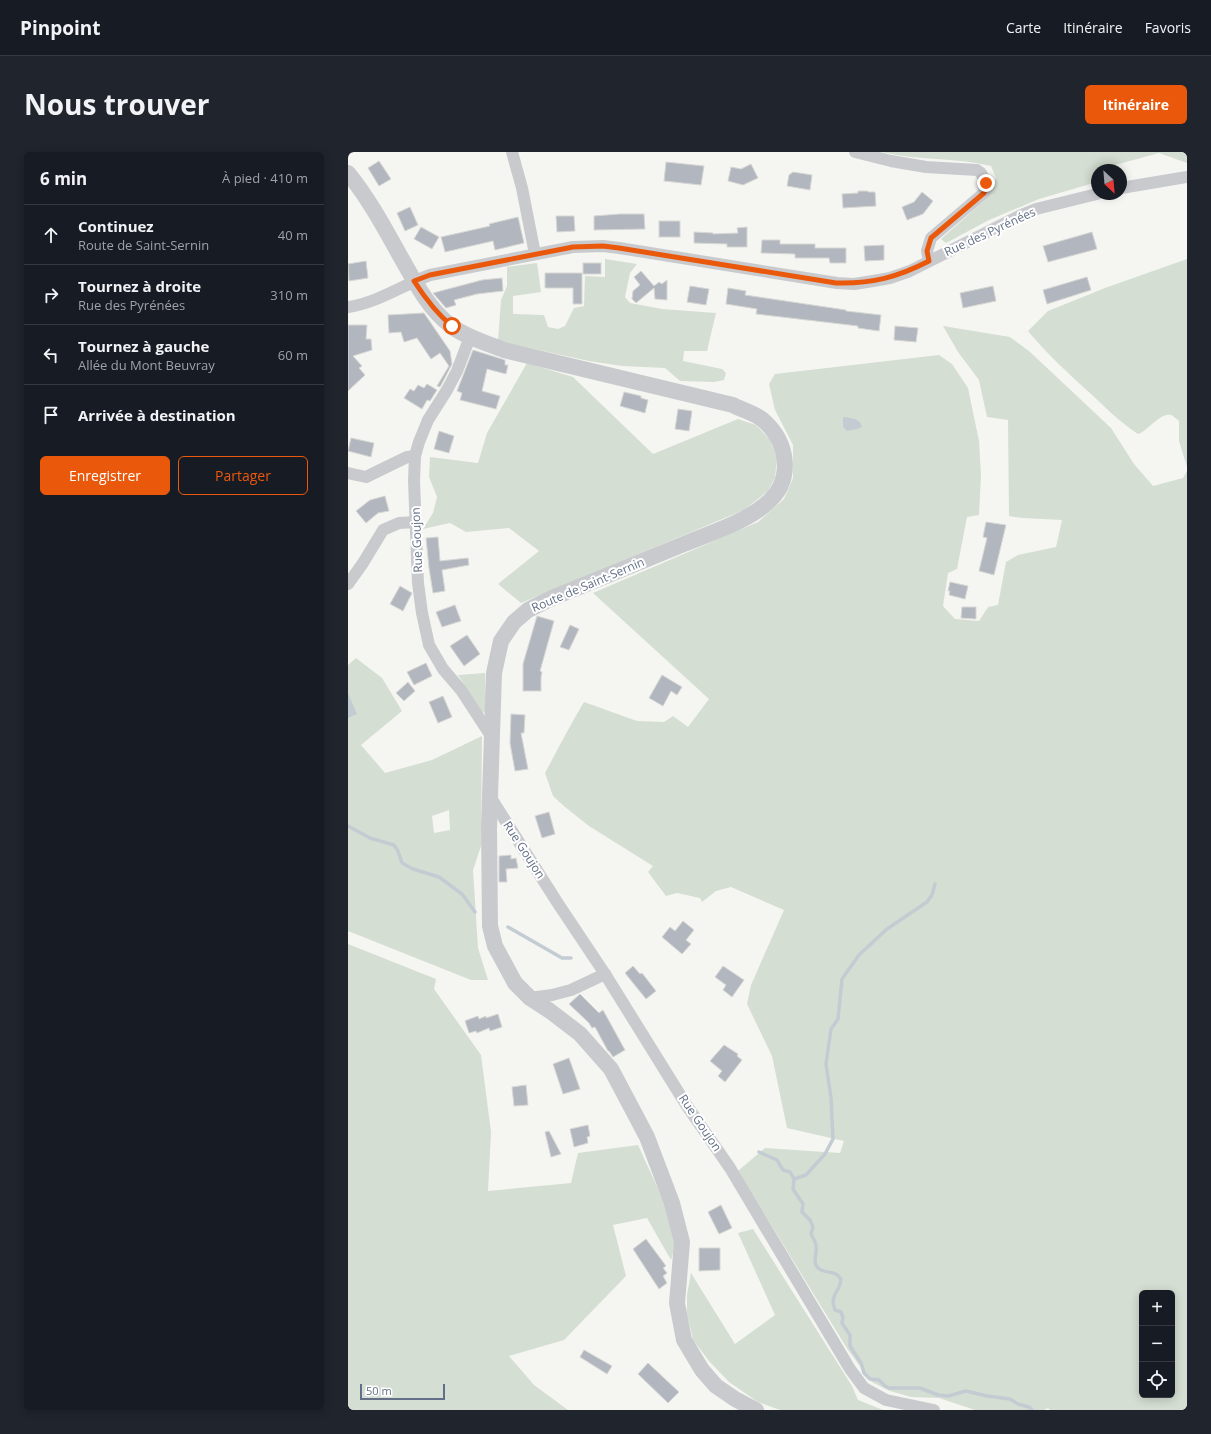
<!DOCTYPE html>
<html lang="fr">
<meta charset="utf-8">
<style>
:root{--surface:#171b24;--page:#20242c;--text:#f1f3f6;--muted:#9ea1a6;--line:#363941;--accent:#ea580c}
body{margin:0;font-family:"Open Sans",sans-serif;background:var(--page);color:var(--text)}
.controls{position:absolute;right:12px;bottom:12px;display:grid;overflow:hidden;border-radius:6px;box-shadow:0 2px 10px #0003}
.controls button{width:36px;height:36px;display:grid;place-items:center;padding:0;border:0;border-bottom:1px solid var(--line);background:var(--surface);color:var(--text);font:20px sans-serif}
.compass{position:absolute;left:743px;top:12px;width:36px;height:36px;border-radius:50%;background:var(--surface);box-shadow:0 2px 10px #0003;rotate:154deg}
.scale{position:absolute;left:12px;bottom:10px;width:85px;box-sizing:border-box;padding-left:4px;border:2px solid #626f86;border-top:0;font-size:11px;line-height:14px;white-space:nowrap;color:#626f86;-webkit-text-stroke:3px #fff;paint-order:stroke}
.stop{position:absolute;width:12px;height:12px;margin:-9px;border:3px solid #ea580c;border-radius:50%;background:#fff}
.stop.end{background:#ea580c;border-color:#fff;box-shadow:0 1px 4px #0008}
.list{margin:0;padding:0;list-style:none}
h2{display:flex;justify-content:space-between;align-items:center;height:52px;margin:0;padding:0 16px;font-size:17px}
h2 small{font-size:13px;font-weight:400;color:var(--muted)}
.list li{display:grid;grid-template-columns:26px 1fr auto;gap:12px;align-items:center;box-sizing:border-box;height:60px;padding:0 16px;border-top:1px solid var(--line)}
.list b{display:block;font-size:15px;white-space:nowrap}
.list p{margin:0;font-size:13px;white-space:nowrap;color:var(--muted)}
.list em{font-size:13px;font-style:normal;color:var(--muted)}
.actions{display:flex;gap:8px;padding:12px 16px}
.actions a{flex:1;padding:9px 0;border:1px solid var(--accent);border-radius:6px;text-align:center;font-size:14px;color:var(--accent)}
.actions .main{background:var(--accent);color:#fff}
.icon{flex:none;width:22px;height:22px;fill:none;stroke:currentColor;stroke-width:2;stroke-linecap:round;stroke-linejoin:round}
.map{position:relative;flex:none;width:839px;height:1258px;overflow:hidden;border-radius:6px}
header{display:flex;align-items:center;gap:24px;box-sizing:border-box;height:56px;padding:0 20px;background:var(--surface);border-bottom:1px solid var(--line)}
header strong{font-size:19px}
nav{display:flex;gap:22px;margin-inline-start:auto;font-size:14px}
.intro{display:flex;align-items:center;justify-content:space-between;box-sizing:border-box;height:96px;padding:0 24px}
h1{margin:0;font-size:28px}
.button{padding:10px 18px;border-radius:6px;background:var(--accent);color:#fff;font-size:14px;font-weight:700}
main{display:flex;gap:24px;padding:0 24px}
aside{flex:1;background:var(--surface);border-radius:6px;box-shadow:0 2px 10px #0003}
.map>svg:first-child{display:block}
</style>
<header>
<strong>Pinpoint</strong>
<nav><a>Carte</a><a>Itinéraire</a><a>Favoris</a></nav>
</header>
<div class="intro"><h1>Nous trouver</h1><a class="button">Itinéraire</a></div>
<main>
<aside>
<h2>6 min<small>À pied · 410 m</small></h2>
<ul class="list">
<li><svg class="icon" aria-label="ahead" viewBox="0 0 24 24"><path d="M12 20V5M6 11l6-6 6 6"/></svg><div><b>Continuez</b><p>Route de Saint-Sernin</p></div><em>40 m</em></li>
<li><svg class="icon" aria-label="right" viewBox="0 0 24 24"><path d="M7 20v-9h11M14 6l5 5-5 5"/></svg><div><b>Tournez à droite</b><p>Rue des Pyrénées</p></div><em>310 m</em></li>
<li><svg class="icon" aria-label="left" viewBox="0 0 24 24"><path d="M17 20v-9H6M10 6l-5 5 5 5"/></svg><div><b>Tournez à gauche</b><p>Allée du Mont Beuvray</p></div><em>60 m</em></li>
<li><svg class="icon" aria-label="arrive" viewBox="0 0 24 24"><path d="M6 21V4h12l-3 4 3 4H6"/></svg><div><b>Arrivée à destination</b></div></li>
</ul>
<div class="actions"><a class="main">Enregistrer</a><a>Partager</a></div>
</aside>
<div class="map">
<svg width="839" height="1258" viewBox="0 0 839 1258">
<rect width="100%" height="100%" fill="#f5f6f1"/>
<g fill="#d5ded2" fill-rule="evenodd">
<path d="M534,0H839V11L811,1L767,13L762,18H749V30L691,47L641,68L598,91L593,87L637,48L648,26L643,14C607,5 569,9 534,0Z"/>
<polygon points="257,107 289,112 282,121 277,145 282,151 314,157 368,161 359,199 336,199 335,209 374,217 378,221 376,228 366,230 332,229 317,216 274,214 241,209 150,189 153,148 159,134 159,115 189,111 193,140 165,144 165,162 196,163 200,175 210,177 217,174 226,156 236,154 237,124 257,125"/>
<path d="M839,107V315L831,289V269C829,267 825,264 823,263C812,260 800,279 790,282C773,271 758,256 743,242C721,222 699,202 680,179L700,159L757,136Z"/>
<path d="M595,174L662,185L681,199L763,276L786,312L805,334L835,326L839,319V1258H702L700,1256L696,1258H627L591,1246L563,1245L542,1239L524,1230L500,1198L390,1019L417,996L492,1001L496,989L439,976L424,904L399,852L403,833L436,758L383,735L368,739L354,750L352,746L329,741L318,744L300,720L305,714L241,674L217,655L205,644L197,621C210,597 222,573 236,550L289,569L316,570L325,564L340,575L361,547L245,441L410,370L436,347L445,326V293L427,258L421,232L427,222L591,203L604,212L620,236L631,289L633,323L631,363L619,365L609,417L600,421L595,454L607,467L631,469L640,455L650,453L658,410L670,403L708,395L714,368L674,366L661,364L660,268L639,265L631,228L610,200ZM794,1141H824V1243H794Z"/>
<polygon points="179,211 225,225 305,302 390,267 408,273 422,288 429,306 427,326 420,339 396,358 173,451 150,432 191,399 161,376 118,380 102,371 75,377 85,361 89,345 81,325 82,305 130,311 139,281"/>
<path d="M8,506L34,526L54,559L13,593L37,621L84,608L134,584L133,694L125,718L130,796L140,828H123L0,779V513ZM101,658L102,678L86,681L84,664Z"/>
<polygon points="137,521 138,561 134,560 110,523"/>
<polygon points="0,792 88,827 86,837 133,903 143,980 140,1039 223,1031 230,1001 290,993 317,1052 327,1094 323,1108 299,1066 265,1073 278,1124 216,1188 161,1204 186,1233 220,1258 0,1258"/>
<polygon points="405,1077 504,1234 510,1248 535,1258 432,1258 410,1250 381,1230 361,1209 345,1188 339,1161 339,1143 343,1121 387,1192 427,1163 390,1081"/>
</g>
<g fill="#c4ccd3">
<path d="M495,265C504,266 512,266 514,275L509,277L499,279L495,275Z"/>
<polygon points="0,541 9,562 0,566"/>
</g>
<g fill="none" stroke-linecap="round" stroke-linejoin="round">
<g stroke="#c4ccd3" stroke-width="3.5">
<polyline points="0,674 22,686 46,693 50,699 54,711 65,717 91,725 114,742 127,760"/>
<polyline points="160,775 214,806 223,806"/>
<path d="M411,1000L429,1008L435,1018L442,1020L446,1027L445,1037L455,1052L454,1060L462,1068L465,1075L463,1082C465,1086 468,1090 468,1094C470,1101 462,1112 473,1118C482,1122 486,1118 493,1127C492,1141 481,1142 487,1158L493,1160L495,1165L494,1171L502,1183V1194L513,1211L516,1221L522,1227L531,1228L537,1234L541,1236H572L590,1243L600,1244L618,1239L639,1244L662,1247L670,1252L681,1255L684,1258"/>
<polyline points="446,1027 458,1023 477,1002 485,987 483,946 478,912 483,877 490,867 494,827 511,803 539,777 579,750 584,743 587,732"/>
</g>
</g>
<g fill="#b2b7bf" stroke="#d7d7d4">
<polygon points="31,9 43,27 31,34 20,16"/>
<polygon points="318,10 356,14 353,33 316,29"/>
<polygon points="403,12 410,26 395,33 380,29 383,15 393,17"/>
<polygon points="445,20 464,23 462,38 439,34 441,23"/>
<polygon points="510,39 520,39 520,40 527,40 528,54 495,56 494,42 510,41"/>
<polygon points="574,40 585,49 575,62 559,68 554,55 566,50"/>
<polygon points="62,55 70,73 57,79 49,61"/>
<polygon points="272,62 296,62 297,77 246,78 246,64"/>
<polygon points="208,64 226,64 227,79 209,80"/>
<polygon points="170,65 176,91 147,98 145,89 97,100 93,85 142,74 141,72"/>
<rect x="311" y="69" width="21" height="16"/>
<polygon points="73,75 91,85 84,97 66,87"/>
<polygon points="399,75 399,95 379,95 379,92 346,91 346,80 365,81 365,82 390,81 389,76"/>
<polygon points="744,80 749,97 700,110 695,94"/>
<polygon points="414,88 432,88 432,92 467,92 467,96 498,96 498,111 482,111 481,106 447,106 447,102 413,101"/>
<polygon points="536,93 536,108 517,109 516,94"/>
<polygon points="18,109 20,126 1,129 0,112"/>
<rect x="235" y="111" width="18" height="11"/>
<polygon points="293,119 306,134 311,130 314,132 319,128 319,148 307,147 306,136 288,151 284,147 285,139 292,133 286,125"/>
<polygon points="197,121 234,121 234,152 225,152 225,136 197,136"/>
<polygon points="739,125 743,138 699,152 695,138"/>
<polygon points="154,126 155,139 129,142 106,148 108,153 98,156 85,141 134,128"/>
<polygon points="342,134 361,137 358,153 339,150"/>
<polygon points="645,134 648,149 615,156 612,141"/>
<polygon points="380,136 398,139 397,143 498,158 498,159 533,163 531,179 510,176 510,174 408,162 409,157 378,152"/>
<polygon points="76,161 102,199 104,212 92,235 89,234 101,214 92,201 83,207 69,186 56,190 53,180 41,181 40,163"/>
<polygon points="0,173 19,173 18,187 23,187 24,198 5,204 14,214 11,216 17,223 0,239"/>
<polygon points="547,174 570,176 568,190 546,188"/>
<polygon points="125,198 157,208 157,213 160,213 158,222 139,217 134,239 152,244 148,257 112,248 114,241 109,239"/>
<polygon points="79,232 89,238 82,249 79,248 74,257 56,246 62,237 66,239 70,233 76,236"/>
<polygon points="276,240 293,244 293,246 300,248 297,261 272,254"/>
<polygon points="330,257 344,259 341,279 327,277"/>
<polygon points="91,279 106,284 101,301 86,297"/>
<polygon points="3,286 26,291 23,305 0,299"/>
<polygon points="37,344 41,359 30,361 18,371 8,359 22,348"/>
<polygon points="638,370 658,373 646,423 631,419 639,386 635,385"/>
<polygon points="90,385 92,409 120,406 121,413 94,418 97,439 85,441 81,416 78,386"/>
<polygon points="602,430 620,434 617,447 601,443 602,439 600,439"/>
<polygon points="52,434 64,441 55,459 42,452"/>
<polygon points="107,453 113,469 94,475 88,460"/>
<polygon points="614,455 628,455 628,467 613,466"/>
<polygon points="189,464 206,469 192,519 194,520 193,525 193,539 175,539 175,512"/>
<polygon points="222,473 231,477 221,498 212,495"/>
<polygon points="119,483 132,502 116,514 102,494"/>
<polygon points="78,511 84,524 66,533 59,520"/>
<polygon points="314,523 334,535 329,543 323,539 315,554 301,546"/>
<polygon points="60,530 67,539 56,549 48,541"/>
<polygon points="95,544 104,565 90,571 81,550"/>
<polygon points="163,562 177,563 176,581 173,581 180,617 167,619 162,591"/>
<polygon points="201,660 207,682 194,686 187,664"/>
<polygon points="163,703 163,707 168,706 170,716 158,717 159,730 151,730 151,704"/>
<polygon points="335,769 346,778 338,788 343,792 334,802 314,785 322,775 327,779"/>
<polygon points="285,814 292,822 294,821 308,839 298,847 277,821"/>
<polygon points="375,814 396,828 384,845 375,838 378,833 367,825"/>
<polygon points="232,842 251,861 255,858 277,898 265,905 261,899 260,899 247,875 244,876 241,871 221,852"/>
<polygon points="150,862 154,875 142,879 141,876 129,881 128,879 121,881 117,869 119,868 130,864 131,867 138,864 138,866"/>
<polygon points="376,893 390,902 389,904 394,908 377,930 370,924 374,919 362,909"/>
<polygon points="221,906 232,937 215,942 205,912"/>
<polygon points="178,933 180,953 166,954 164,935"/>
<polygon points="240,973 242,984 239,985 240,991 226,995 222,977"/>
<polygon points="201,979 213,1002 203,1005 197,980"/>
<polygon points="373,1053 384,1076 371,1082 360,1060"/>
<polygon points="298,1087 318,1114 315,1116 319,1121 315,1124 319,1131 311,1137 285,1097"/>
<polygon points="351,1096 372,1096 372,1118 351,1119"/>
<polygon points="236,1198 264,1214 259,1222 232,1205"/>
<polygon points="300,1211 331,1240 320,1251 290,1222"/>
</g>
<g fill="none" stroke-linecap="round" stroke-linejoin="round">
<g stroke="#c8cace" stroke-width="12">
<polyline points="164,0 174,36 187,102"/>
<polyline points="507,0 543,9 578,15 629,18 633,21 638,31 636,41 583,86 579,99 581,109"/>
<polyline points="773,36 839,25"/>
<path d="M0,155C29,151 55,133 82,123L225,95L255,94L271,96L489,131L506,132L525,129L542,126L562,119L671,64L688,57L749,42"/>
<polyline points="122,185 109,219 99,238 80,268 71,290 67,304 66,329 70,431 74,461 81,493 95,517 113,538 143,584"/>
<polyline points="0,321 18,325 59,305 67,304"/>
<polyline points="0,432 15,411 35,378 51,371 68,370"/>
<polyline points="143,646 209,750 257,822 339,954 382,1016 502,1217 516,1236 538,1248 586,1258"/>
<polyline points="182,846 204,843 223,838 257,822"/>
</g>
<path stroke="#c8cace" stroke-width="16" d="M0,21C22,48 38,79 55,109C68,132 81,157 103,174C118,185 138,191 156,198L385,253C394,258 407,261 415,268C441,291 446,329 418,352C396,371 362,381 336,392C292,410 248,428 204,446L180,458L166,470L153,489L146,521L141,676L142,774L147,794L167,831L182,846L202,859L232,882L263,917L299,985L324,1051L334,1090L329,1151L336,1188L354,1218L368,1234L387,1247L408,1258"/>
</g>
<g fill="none" stroke-linecap="round" stroke-linejoin="round">
<path stroke="#ea580c" stroke-width="5" d="M104,174C88,161 77,146 66,129L82,123L225,95L255,94L271,96L488,131C524,132 550,125 581,109L579,99L583,86L636,41L638,31"/>
</g>
<g text-anchor="middle" stroke-width="4" stroke-linejoin="round" paint-order="stroke">
<g font-size="12" fill="#626f86" stroke="#fff">
<text transform="translate(642 80) rotate(-25)" y="4">Rue des Pyrénées</text>
<text transform="translate(69 388) rotate(-92)" y="4">Rue Goujon</text>
<text transform="translate(240 433) rotate(-23)" y="4">Route de Saint-Sernin</text>
<text transform="translate(176 698) rotate(57)" y="4">Rue Goujon</text>
<text transform="translate(352 971) rotate(56)" y="4">Rue Goujon</text>
</g>
</g>
</svg>
<div class="controls">
<button>+</button>
<button>−</button>
<button><svg class="icon" aria-label="locate" viewBox="0 0 24 24"><circle cx="12" cy="12" r="6"/><path d="M12 2v4M12 18v4M2 12h4M18 12h4"/></svg></button>
</div>
<svg class="compass" viewBox="-18 -18 36 36"><path d="M0-13l5 13h-10z" fill="#e53935"/><path d="M0 13l5-13h-10z" fill="#9ea1a6"/></svg>
<div class="scale">50 m</div>
<div class="stop" style="left:104px;top:174px"></div>
<div class="stop end" style="left:638px;top:31px"></div>
</div>
</main>
